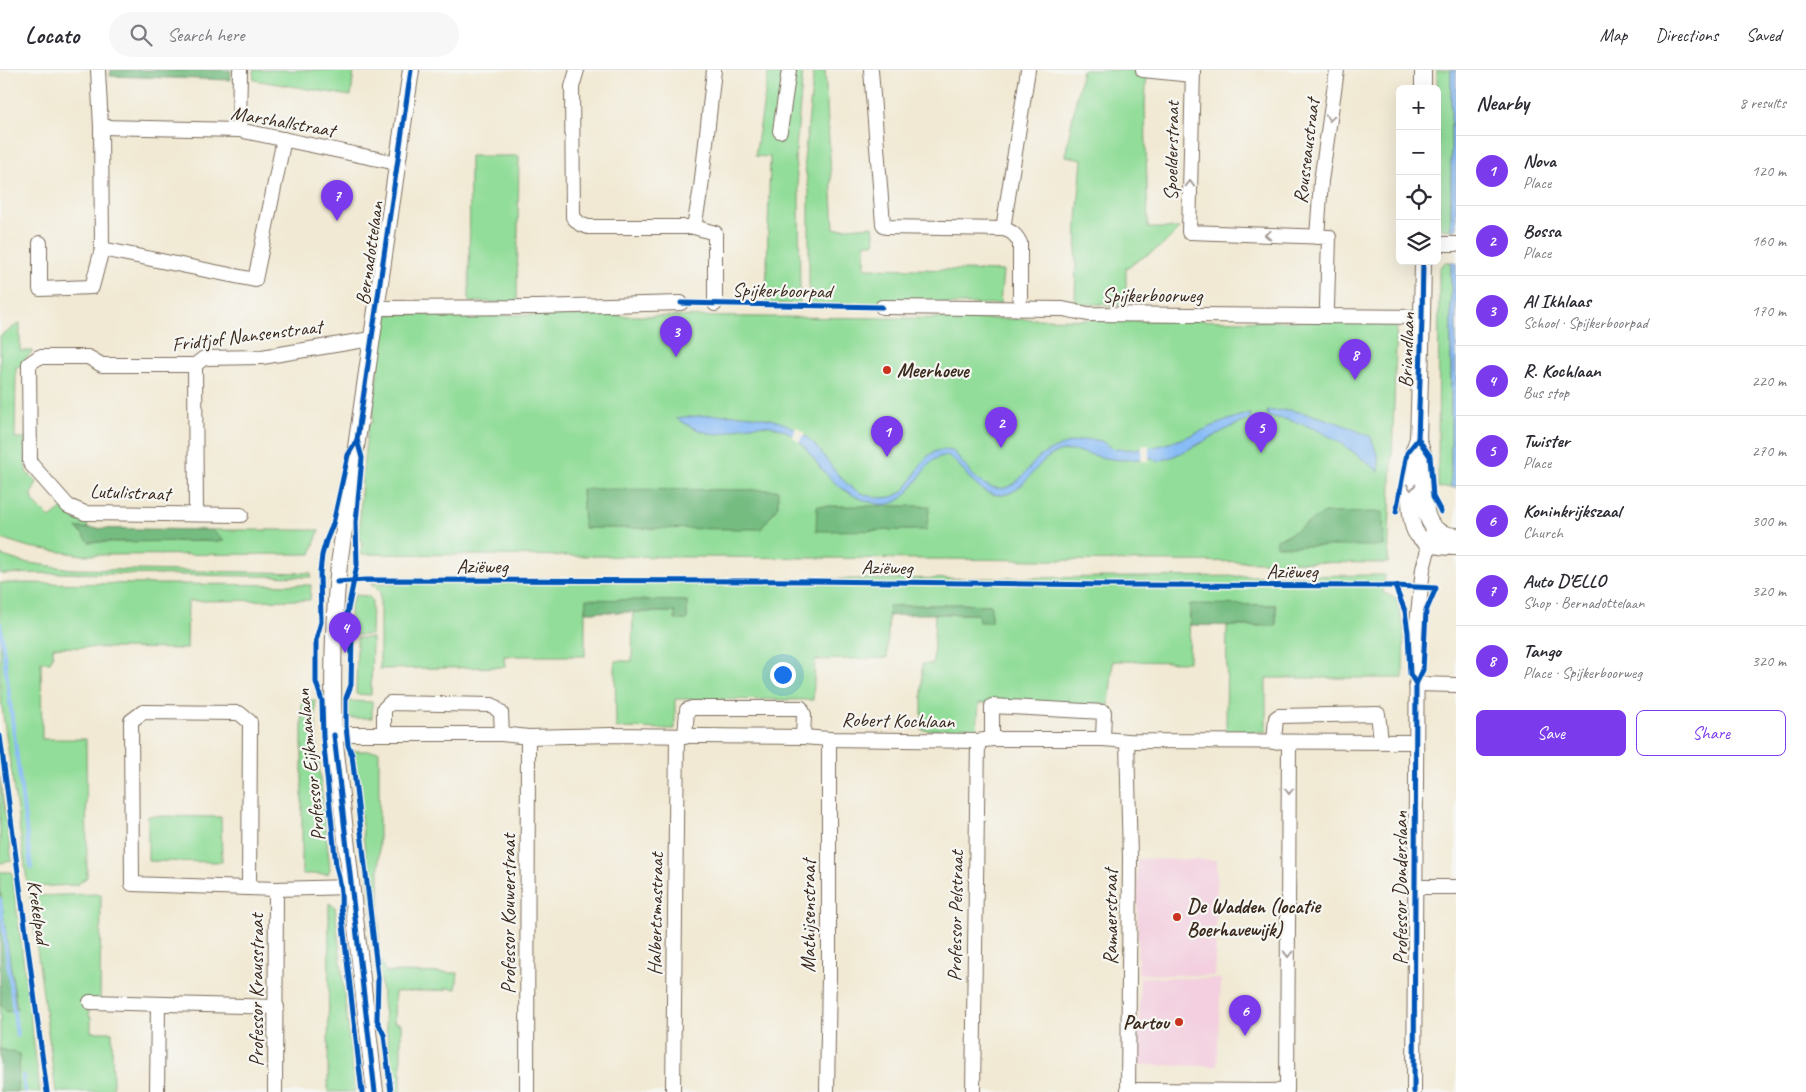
<!DOCTYPE html>
<meta charset="utf-8">
<style>
:root{--surface:#fff;--page:#f7f7f7;--text:#2b2b33;--muted:#7c7c81;--line:#e1e1e2;--accent:#7c3aed}
body{margin:0;font-family:Caveat,sans-serif;background:var(--page);color:var(--text)}
.controls{position:absolute;right:15px;top:15px;display:grid;overflow:hidden;border-radius:8px;box-shadow:0 5px 20px #0002}
.controls button{width:45px;height:45px;display:grid;place-items:center;padding:0;border:0;border-bottom:1px solid var(--line);background:var(--surface);color:var(--text);font:25px sans-serif}
.you{position:absolute;left:782px;top:604px;width:18px;height:18px;margin:-12px;border:4px solid #fff;border-radius:50%;background:#1a73e8;box-shadow:0 0 0 8px #1a73e833}
.badge{display:grid;place-items:center;width:32px;height:32px;border-radius:50%;background:var(--accent);color:#fff;font-size:16px;font-weight:700}
.pin{position:absolute;translate:-50% -41px;filter:drop-shadow(0 1px 2px #0008)}
.pin::after{content:'';position:absolute;top:26px;width:18px;height:15px;background:inherit;clip-path:polygon(0 0,100% 0,50% 100%)}
.list{margin:0;padding:0;list-style:none}
h2{display:flex;justify-content:space-between;align-items:center;height:65px;margin:0;padding:0 20px;font-size:21px}
h2 small{font-size:16px;font-weight:400;color:var(--muted)}
.list li{display:grid;grid-template-columns:32px 1fr auto;gap:15px;align-items:center;box-sizing:border-box;height:70px;padding:0 20px;border-top:1px solid var(--line)}
.list b{display:block;font-size:19px;white-space:nowrap}
.list p{margin:0;font-size:16px;white-space:nowrap;color:var(--muted)}
.list em{font-size:16px;font-style:normal;color:var(--muted)}
.actions{display:flex;gap:10px;padding:15px 20px}
.actions a{flex:1;padding:11px 0;border:1px solid var(--accent);border-radius:8px;text-align:center;font-size:18px;color:var(--accent)}
.actions .main{background:var(--accent);color:#fff}
.icon{flex:none;width:28px;height:28px;fill:none;stroke:currentColor;stroke-width:2;stroke-linecap:round;stroke-linejoin:round}
.map{position:relative;flex:none;width:1456px;height:1022px;overflow:hidden}
header{display:flex;align-items:center;gap:30px;box-sizing:border-box;height:70px;padding:0 25px;background:var(--surface);border-bottom:1px solid var(--line)}
header strong{font-size:24px}
nav{display:flex;gap:28px;margin-inline-start:auto;font-size:18px}
.search{width:350px;height:45px;background:var(--page);display:flex;align-items:center;gap:12px;box-sizing:border-box;padding:0 18px;border-radius:28px;color:var(--muted);font-size:19px}
main{display:flex}
aside{flex:1;background:var(--surface)}
.map>svg:first-child{display:block}
</style>
<header>
<strong>Locato</strong>
<div class="search"><svg class="icon" aria-label="search" viewBox="0 0 24 24"><circle cx="10" cy="10" r="6"/><path d="M15 15l6 6"/></svg>Search here</div>
<nav><a>Map</a><a>Directions</a><a>Saved</a></nav>
</header>
<main>
<div class="map">
<svg width="1456" height="1022" viewBox="0 0 1456 1022">
<rect width="100%" height="100%" fill="#f6f6f2"/>
<filter id="ink" filterUnits="userSpaceOnUse"><feTurbulence type="fractalNoise" baseFrequency=".02" numOctaves="2"/><feDisplacementMap in="SourceGraphic" scale="10" xChannelSelector="R" yChannelSelector="G"/><feConvolveMatrix kernelMatrix="1 2 1 2 8 2 1 2 1" color-interpolation-filters="sRGB"/></filter>
<filter id="wash" filterUnits="userSpaceOnUse"><feTurbulence type="fractalNoise" baseFrequency=".0096" numOctaves="4" result="noise"/><feDisplacementMap in="SourceGraphic" scale="20" xChannelSelector="R" yChannelSelector="G"/><feGaussianBlur stdDeviation="1.12" result="paint"/><feColorMatrix in="noise" values="0 0 0 0 0 0 0 0 0 0 0 0 0 0 0 0 0 1.4 0 .05"/><feComposite in="paint" operator="in"/></filter>
<g filter="url(#wash)">
<rect width="100%" height="100%" fill="#f1e9d3"/>
<g fill="#f3cfdf">
<polygon points="1137,789 1217,790 1215,906 1138,904"/>
<polygon points="1140,907 1221,909 1217,996 1138,995"/>
</g>
<g fill="#92dd99" stroke="#66845c">
<polygon points="253,0 354,0 351,26 254,10"/>
<polygon points="769,0 803,0 795,90 799,123 800,234 766,234 770,87 755,86"/>
<polygon points="814,0 825,0 834,159 873,156 875,173 865,173 865,198 1003,201 1000,234 809,234 809,122 804,90"/>
<polygon points="1082,0 1147,0 1145,34 1148,158 1180,158 1163,175 1126,198 1126,235 1075,234 1077,150 1082,89 1065,86"/>
<polygon points="1437,0 1451,0 1451,160 1442,159 1439,153"/>
<polygon points="470,86 519,86 517,232 469,232"/>
<polygon points="1445,192 1451,192 1451,417 1438,418 1439,198"/>
<path d="M384,244L1397,252L1388,493L361,484L362,470H360C359,432 363,394 368,356L372,353Z"/>
<polygon points="20,253 20,281 33,281 25,289 25,296 16,297 15,368 25,368 26,402 37,412 32,423 33,431 50,448 64,437 77,449 87,454 88,458 77,458 89,472 223,471 212,460 319,460 311,484 82,485 29,477 0,468 0,266"/>
<polygon points="0,485 22,492 72,499 311,503 311,507 61,503 0,504"/>
<polygon points="1385,505 1383,523 1396,528 1404,559 1403,608 1266,608 1266,662 1226,661 1227,556 1276,556 1276,535 1190,535 1189,592 1113,591 1109,635 979,633 977,660 922,660 922,594 933,594 935,544 979,544 991,535 960,534 889,536 887,588 815,590 813,630 675,629 675,659 616,658 615,591 632,591 633,542 675,542 687,550 687,531 585,537 585,586 504,586 505,597 380,599 380,522 371,513"/>
<polygon points="0,513 311,515 310,530 188,531 187,579 53,577 53,586 50,592 41,592 42,669 86,669 87,807 77,815 28,817 0,623"/>
<polygon points="355,525 368,526 372,530 371,565 354,565 350,553 350,536"/>
<polygon points="357,568 372,568 371,625 356,624"/>
<polygon points="315,630 316,668 330,799 328,804 302,804 302,631"/>
<polygon points="349,631 372,632 372,648 348,648"/>
<polygon points="353,681 379,681 379,884 385,902 458,903 456,919 446,918 445,920 395,922 394,952 401,954 401,1022 394,1022"/>
<polygon points="0,707 12,791 0,793"/>
<polygon points="148,746 221,747 222,792 148,791"/>
<polygon points="0,802 12,802 40,1022 17,1022 20,984 0,979 0,934 7,941 17,939 0,821"/>
<polygon points="101,824 100,933 89,933 89,946 91,947 91,962 112,962 113,1022 56,1022 30,826"/>
<polygon points="329,833 335,837 355,1022 328,1022"/>
</g>
<g fill="#75bc81" stroke="#587350">
<polygon points="111,0 231,0 230,10 110,6"/>
<polygon points="582,419 778,420 778,436 761,459 584,458"/>
<polygon points="817,436 930,436 926,460 816,461"/>
<polygon points="1383,442 1384,476 1277,476 1276,469 1288,465 1324,443"/>
<polygon points="77,458 212,460 224,471 89,472"/>
<polygon points="586,529 687,531 687,550 675,550 675,542 585,542"/>
<polygon points="960,534 991,535 991,552 979,552 978,544 918,544 888,546 889,536"/>
<polygon points="1190,534 1276,535 1276,556 1190,555"/>
<polygon points="0,821 16,939 7,942 0,934"/>
<polygon points="0,979 20,984 17,1022 0,1022"/>
</g>
<g fill="#88bcf6" stroke="#62738a">
<rect x="1451" y="0" width="5" height="160"/>
<polygon points="1451,192 1456,192 1456,418 1451,417"/>
<path d="M1289,340C1318,345 1344,354 1371,367L1379,390V402C1346,375 1312,350 1268,347L1267,341Z"/>
<path d="M1250,343L1251,349C1218,360 1192,382 1157,392L1153,388H1149C1137,389 1123,391 1111,389C1093,387 1075,376 1056,383C1034,391 1025,425 1000,425C971,426 960,385 944,386C919,388 913,445 873,433C855,428 838,418 825,403C810,386 801,365 778,358C767,354 751,355 740,358C733,360 726,364 718,364C704,364 688,356 676,348C718,344 774,338 808,368C830,388 841,422 875,427C916,433 909,396 934,382C940,379 947,380 953,381C965,394 975,414 995,418C1015,422 1025,401 1037,389C1043,383 1052,380 1060,376C1071,372 1090,367 1101,371C1106,373 1109,378 1114,379C1124,380 1139,379 1149,378C1184,372 1215,352 1250,343Z"/>
</g>
<g fill="#f1e9d3">
<polygon points="796,357 805,363 799,372 793,367"/>
<polygon points="1149,375 1149,391 1141,391 1142,376"/>
</g>
<g fill="none" stroke-linecap="round" stroke-linejoin="round">
<g stroke="#88bcf6" stroke-width="4">
<polyline points="0,553 31,798"/>
<polyline points="0,829 17,966"/>
<polyline points="23,1006 25,1022"/>
</g>
</g>
</g>
<g filter="url(#ink)">
<g fill="none" stroke-linecap="round" stroke-linejoin="round">
<g stroke="#7b6d5d" stroke-width="16">
<g id="minor">
<polyline points="98,0 101,57 102,179 255,210 284,69"/>
<polyline points="577,0 572,17 573,147 580,154 588,157 694,157 715,163 715,234"/>
<path d="M871,0L883,154L886,157L1003,159C1012,161 1016,165 1020,173V227"/>
<polyline points="1143,0 1192,5"/>
<polyline points="1193,0 1189,162 1329,167 1327,236"/>
<polyline points="101,57 239,60 397,93"/>
<polyline points="239,60 240,0"/>
<polyline points="780,61 789,0"/>
<polyline points="694,157 701,118 714,0"/>
<polyline points="1003,159 1028,0"/>
<polyline points="1317,167 1321,111 1337,0"/>
<polyline points="40,173 40,219 92,217 102,179"/>
<polyline points="1437,174 1456,174"/>
<polyline points="882,237 1063,239 1088,244 1422,247"/>
<polyline points="377,238 537,237 681,233"/>
<polyline points="195,295 196,444"/>
<polyline points="241,445 85,443 68,436 30,393 29,294 39,287 88,287 102,295 195,295 204,288 262,287 371,269"/>
<polyline points="1416,614 1456,615"/>
<polyline points="384,664 384,639 390,633 492,635 501,643 502,664"/>
<polyline points="334,665 347,664 502,664 528,667 611,665 803,667 829,669 978,671 992,669 1103,669 1127,671 1416,672"/>
<polyline points="685,667 687,640 692,638 801,638 804,645 803,667"/>
<polyline points="992,669 992,636 1104,642 1103,669"/>
<polyline points="1127,671 1130,788 1128,1022"/>
<polyline points="1274,672 1276,648 1279,646 1378,644 1381,671"/>
<polyline points="249,817 250,652 239,643 143,642 131,651 132,814 276,819 351,817"/>
<polyline points="1414,817 1456,817"/>
<polyline points="90,932 277,937"/>
<polyline points="1128,1020 1287,1021 1289,673"/>
<polyline points="157,1022 158,934"/>
<polyline points="275,1022 276,819"/>
<polyline points="527,1022 528,667"/>
<polyline points="673,1022 677,666"/>
<polyline points="827,1022 829,905 829,669"/>
<polyline points="973,1022 978,671"/>
<polyline points="1414,1022 1417,553 1423,499 1432,464"/>
</g>
</g>
<g stroke="#7b6d5d" stroke-width="18">
<g id="tertiary">
<polyline points="1423,19 1423,0"/>
<path d="M1423,191L1422,247L1418,369C1416,375 1413,381 1412,387C1410,403 1407,453 1417,464C1426,476 1442,477 1456,477"/>
<path d="M1418,369C1420,376 1424,384 1425,391C1427,419 1414,464 1456,466"/>
<path d="M375,1022L334,665C332,608 333,551 339,494L411,0"/>
</g>
</g>
<use href="#minor" stroke="#fff" stroke-width="14"/>
<use href="#tertiary" stroke="#fff" stroke-width="16"/>
<g stroke="#f6f6f2" stroke-width="8">
<g id="cycleway">
<polyline points="681,233 882,237"/>
<polyline points="1418,369 1430,386 1433,427 1441,442"/>
<polyline points="357,370 362,388 356,452 357,495 347,544 347,551 352,565 351,615 346,628 346,656 348,675 352,685 378,907 377,950 384,965 391,1022"/>
<polyline points="1396,442 1407,383 1418,369 1422,247 1423,191"/>
<polyline points="337,512 365,510 813,511 1111,515 1395,516 1436,518 1426,541 1423,600 1416,614 1414,1022"/>
<polyline points="1395,516 1405,541 1408,562 1410,604 1416,614"/>
<polyline points="334,665 375,1022"/>
<polyline points="0,666 47,1022"/>
<path d="M362,1022L341,837C342,823 340,809 336,796L323,667L322,631L316,612V570L321,552L320,503L322,485L326,471L333,454L348,385L357,370L411,0"/>
</g>
</g>
<use href="#cycleway" stroke="#0057b8" stroke-width="5"/>
</g>
<defs><path id="oneway-chevron" d="M-2-3.5L2.5 0L-2 3.5" fill="none" stroke-width="1.6" stroke-linecap="round" stroke-linejoin="round" transform="scale(1.25)"/></defs>
<g stroke="#a79f9a">
<use href="#oneway-chevron" transform="translate(1330 48) rotate(98)"/>
<use href="#oneway-chevron" transform="translate(1190 114) rotate(-89)"/>
<use href="#oneway-chevron" transform="translate(1268 165) rotate(-178)"/>
<use href="#oneway-chevron" transform="translate(1411 417) rotate(92)"/>
<use href="#oneway-chevron" transform="translate(1289 721) rotate(90)"/>
<use href="#oneway-chevron" transform="translate(1288 884) rotate(91)"/>
</g>
</g>
<g fill="#c8321e" stroke="#f6f6f2" stroke-width="2">
<circle cx="887" cy="300" r="5"/>
<circle cx="1177" cy="847" r="5"/>
<circle cx="1179" cy="952" r="5"/>
</g>
<g text-anchor="middle" stroke-width="4.5" stroke-linejoin="round" paint-order="stroke">
<g font-size="20" fill="#3b2a1e" stroke="#f6f6f2">
<text transform="translate(283 51) rotate(10)" y="7">Marshallstraat</text>
<text transform="translate(1171 81) rotate(-89)" y="7">Spoelderstraat</text>
<text transform="translate(1306 81) rotate(-83)" y="7">Rousseaustraat</text>
<text transform="translate(369 183) rotate(-82)" y="7">Bernadottelaan</text>
<text transform="translate(782 220) rotate(1)" y="7">Spijkerboorpad</text>
<text x="1152" y="232">Spijkerboorweg</text>
<text transform="translate(247 265) rotate(-7)" y="7">Fridtjof Nansenstraat</text>
<text transform="translate(1406 280) rotate(-88)" y="7">Briandlaan</text>
<text transform="translate(130 422) rotate(2)" y="7">Lutulistraat</text>
<text x="482" y="503">Aziëweg</text>
<text transform="translate(887 497) rotate(1)" y="7">Aziëweg</text>
<text x="1292" y="508">Aziëweg</text>
<text transform="translate(898 650) rotate(1)" y="7">Robert Kochlaan</text>
<text transform="translate(310 695) rotate(-96)" y="7">Professor Eijkmanlaan</text>
<text transform="translate(1400 818) rotate(-90)" y="7">Professor Donderslaan</text>
<text transform="translate(39 842) rotate(82)" y="7">Krekelpad</text>
<text transform="translate(508 844) rotate(-90)" y="7">Professor Kouwerstraat</text>
<text transform="translate(655 844) rotate(-89)" y="7">Halbertsmastraat</text>
<text transform="translate(808 846) rotate(-90)" y="7">Mathijsenstraat</text>
<text transform="translate(955 846) rotate(-89)" y="7">Professor Pelstraat</text>
<text transform="translate(1110 847) rotate(-90)" y="7">Ramaerstraat</text>
<text transform="translate(256 920) rotate(-90)" y="7">Professor Krausstraat</text>
</g>
<g font-size="20" font-weight="bold" fill="#3b2a1e" stroke="#f6f6f2" text-anchor="start">
<text x="897" y="307">Meerhoeve</text>
<text x="1187" y="843">De Wadden (locatie<tspan x="1187" dy="23">Boerhavewijk)</tspan></text>
<text x="1169" y="959" text-anchor="end">Partou</text>
</g>
</g>
</svg>
<div class="controls">
<button>+</button>
<button>−</button>
<button><svg class="icon" aria-label="locate" viewBox="0 0 24 24"><circle cx="12" cy="12" r="6"/><path d="M12 2v4M12 18v4M2 12h4M18 12h4"/></svg></button>
<button><svg class="icon" aria-label="layers" viewBox="0 0 24 24"><path d="M12 4l9 5-9 5-9-5zM3 14l9 5 9-5"/></svg></button>
</div>
<div class="you"></div>
<div class="pin badge" style="left:887px;top:387px">1</div>
<div class="pin badge" style="left:1001px;top:378px">2</div>
<div class="pin badge" style="left:676px;top:287px">3</div>
<div class="pin badge" style="left:345px;top:583px">4</div>
<div class="pin badge" style="left:1261px;top:383px">5</div>
<div class="pin badge" style="left:1245px;top:966px">6</div>
<div class="pin badge" style="left:337px;top:151px">7</div>
<div class="pin badge" style="left:1355px;top:310px">8</div>
</div>
<aside>
<h2>Nearby<small>8 results</small></h2>
<ul class="list">
<li><span class="badge">1</span><div><b>Nova</b><p>Place</p></div><em>120 m</em></li>
<li><span class="badge">2</span><div><b>Bossa</b><p>Place</p></div><em>160 m</em></li>
<li><span class="badge">3</span><div><b>Al Ikhlaas</b><p>School · Spijkerboorpad</p></div><em>170 m</em></li>
<li><span class="badge">4</span><div><b>R. Kochlaan</b><p>Bus stop</p></div><em>220 m</em></li>
<li><span class="badge">5</span><div><b>Twister</b><p>Place</p></div><em>270 m</em></li>
<li><span class="badge">6</span><div><b>Koninkrijkszaal</b><p>Church</p></div><em>300 m</em></li>
<li><span class="badge">7</span><div><b>Auto D'ELLO</b><p>Shop · Bernadottelaan</p></div><em>320 m</em></li>
<li><span class="badge">8</span><div><b>Tango</b><p>Place · Spijkerboorweg</p></div><em>320 m</em></li>
</ul>
<div class="actions"><a class="main">Save</a><a>Share</a></div>
</aside>
</main>
